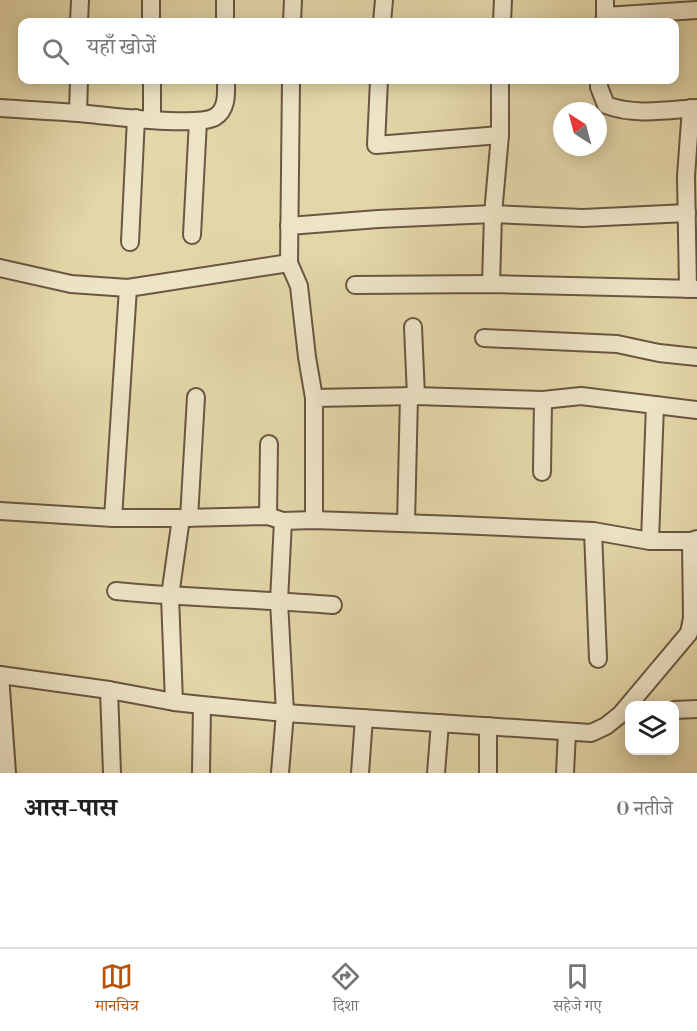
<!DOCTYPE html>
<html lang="hi">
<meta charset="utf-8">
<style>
:root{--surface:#fff;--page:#f2f2f2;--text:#222;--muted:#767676;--line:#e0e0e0;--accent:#b45309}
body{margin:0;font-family:"Libre Bodoni","Noto Serif Devanagari",serif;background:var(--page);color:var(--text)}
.controls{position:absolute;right:18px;bottom:18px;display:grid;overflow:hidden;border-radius:12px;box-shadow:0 3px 15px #0003}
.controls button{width:54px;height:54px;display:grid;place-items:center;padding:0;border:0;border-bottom:2px solid var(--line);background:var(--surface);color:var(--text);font:30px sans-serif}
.compass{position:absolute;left:553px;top:102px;width:54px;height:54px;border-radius:50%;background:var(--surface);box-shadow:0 3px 15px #0003;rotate:324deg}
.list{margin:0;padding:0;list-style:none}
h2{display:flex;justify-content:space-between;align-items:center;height:78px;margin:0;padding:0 24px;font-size:26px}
h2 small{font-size:20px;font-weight:400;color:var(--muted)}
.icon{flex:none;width:33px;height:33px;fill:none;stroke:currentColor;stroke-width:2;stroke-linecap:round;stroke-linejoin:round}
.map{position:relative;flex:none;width:697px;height:773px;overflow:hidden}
.search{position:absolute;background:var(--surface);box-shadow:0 3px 15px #0003;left:18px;right:18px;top:18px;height:66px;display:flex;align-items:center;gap:15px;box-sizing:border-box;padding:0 21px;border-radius:12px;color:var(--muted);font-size:22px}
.sheet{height:174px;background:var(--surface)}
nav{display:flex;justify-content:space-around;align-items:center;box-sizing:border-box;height:84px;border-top:2px solid var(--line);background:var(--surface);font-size:16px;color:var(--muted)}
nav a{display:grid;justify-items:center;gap:3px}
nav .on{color:var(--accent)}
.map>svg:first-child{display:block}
</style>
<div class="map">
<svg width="697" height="773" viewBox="0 0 697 773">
<rect width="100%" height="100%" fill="#e3d6a8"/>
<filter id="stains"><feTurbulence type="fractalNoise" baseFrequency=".00333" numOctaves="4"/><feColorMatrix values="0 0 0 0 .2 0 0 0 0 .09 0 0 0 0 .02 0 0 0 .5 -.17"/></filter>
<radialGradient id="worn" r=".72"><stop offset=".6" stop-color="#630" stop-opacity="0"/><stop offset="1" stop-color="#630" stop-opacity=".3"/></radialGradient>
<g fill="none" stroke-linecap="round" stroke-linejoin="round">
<g stroke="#6a5643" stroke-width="20">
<g id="minor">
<polyline points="151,0 151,22"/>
<polyline points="225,0 225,22"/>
<polyline points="605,0 605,16"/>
<polyline points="79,22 80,0"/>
<polyline points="292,22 293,0"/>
<polyline points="382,22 384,0"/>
<polyline points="502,22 503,0"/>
<polyline points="604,22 605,16 697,10"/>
<polyline points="152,80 152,119"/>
<polyline points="379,80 376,145 500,135"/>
<path d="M599,80V87L606,105C634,116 668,110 697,108"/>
<path d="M0,108C26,110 52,111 78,113C104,115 196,128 215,117C228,109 226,92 226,80"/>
<polyline points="78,113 79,80"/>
<polyline points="289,226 378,219 493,214 583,218 687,213"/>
<polyline points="192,235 198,121"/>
<polyline points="130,242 136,118"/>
<polyline points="289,263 299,286 307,357 314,398"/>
<polyline points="0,268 71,284 128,288 289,263 291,80"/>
<polyline points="491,284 493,214 500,135 500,80"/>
<polyline points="355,285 491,284 697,289"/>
<polyline points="688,289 686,176 691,108"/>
<polyline points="413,327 416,396"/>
<polyline points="484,338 617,344 659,353 697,357"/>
<polyline points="542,472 543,400"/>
<polyline points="0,511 113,518 181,518 268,516 283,521 314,520 457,525 593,531 650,541 691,541 697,539"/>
<polyline points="268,516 269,444"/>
<polyline points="113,518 128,288"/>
<polyline points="189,518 196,397"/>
<polyline points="314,520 314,398 416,396 543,400 581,396 697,410"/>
<polyline points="406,523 409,396"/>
<polyline points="593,531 598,659"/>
<polyline points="650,541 655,405"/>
<path d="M116,591C188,598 260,599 333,605"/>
<polyline points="0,675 109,690 174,702 202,705 285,713 591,733 606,726 621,714 689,633 692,618 691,541"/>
<polyline points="0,675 7,773"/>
<polyline points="109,690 112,773"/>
<polyline points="174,702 170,596 181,518"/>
<polyline points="674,710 697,709"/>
<polyline points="488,726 488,773"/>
<polyline points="201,773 202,705"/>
<polyline points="280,773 285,713 279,601 283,521"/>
<polyline points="360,773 364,718"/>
<polyline points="436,773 440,723"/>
<polyline points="565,773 567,732"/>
</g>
</g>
<use href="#minor" stroke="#ede4c6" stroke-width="16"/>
</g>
<rect width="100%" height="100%" filter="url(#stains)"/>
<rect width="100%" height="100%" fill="url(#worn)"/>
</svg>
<div class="controls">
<button><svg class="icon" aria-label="layers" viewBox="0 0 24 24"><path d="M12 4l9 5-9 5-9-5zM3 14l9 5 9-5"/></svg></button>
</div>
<svg class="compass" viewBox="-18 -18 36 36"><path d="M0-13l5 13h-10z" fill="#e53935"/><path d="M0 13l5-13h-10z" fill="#767676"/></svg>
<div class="search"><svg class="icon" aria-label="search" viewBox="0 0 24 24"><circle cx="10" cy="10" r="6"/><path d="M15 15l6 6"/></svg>यहाँ खोजें</div>
</div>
<section class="sheet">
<h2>आस-पास<small>0 नतीजे</small></h2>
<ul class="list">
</ul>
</section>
<nav>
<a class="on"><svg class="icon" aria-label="map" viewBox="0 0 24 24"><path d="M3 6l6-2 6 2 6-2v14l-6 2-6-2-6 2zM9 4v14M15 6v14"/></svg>मानचित्र</a>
<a><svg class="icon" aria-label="directions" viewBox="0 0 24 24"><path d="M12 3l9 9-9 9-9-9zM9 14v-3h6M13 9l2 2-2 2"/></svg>दिशा</a>
<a><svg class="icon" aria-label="saved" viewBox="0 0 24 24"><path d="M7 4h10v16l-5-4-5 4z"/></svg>सहेजे गए</a>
</nav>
